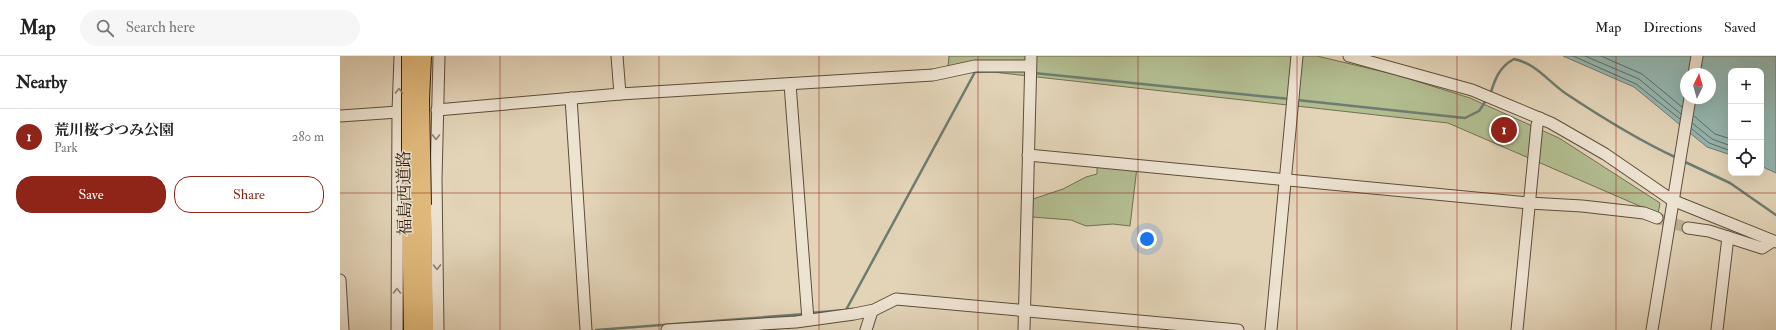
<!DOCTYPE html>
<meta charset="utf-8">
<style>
:root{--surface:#fff;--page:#f6f6f6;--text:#222;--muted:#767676;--line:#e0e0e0;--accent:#8f2418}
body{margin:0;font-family:"IM FELL Double Pica","Noto Serif JP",serif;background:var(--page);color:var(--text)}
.controls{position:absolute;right:12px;top:12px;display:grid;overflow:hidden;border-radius:8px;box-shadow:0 4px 16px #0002}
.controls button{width:36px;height:36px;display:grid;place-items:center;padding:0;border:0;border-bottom:1px solid var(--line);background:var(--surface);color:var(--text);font:20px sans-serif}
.compass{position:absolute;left:1340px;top:12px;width:36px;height:36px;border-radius:50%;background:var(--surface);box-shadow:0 4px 16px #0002;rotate:5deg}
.you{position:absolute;left:807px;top:183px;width:14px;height:14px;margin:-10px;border:3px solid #fff;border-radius:50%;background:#1a73e8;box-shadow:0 0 0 6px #1a73e833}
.badge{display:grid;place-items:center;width:26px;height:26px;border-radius:50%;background:var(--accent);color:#fff;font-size:13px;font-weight:700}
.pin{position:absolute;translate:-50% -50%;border:2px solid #fff;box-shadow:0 1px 4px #0006}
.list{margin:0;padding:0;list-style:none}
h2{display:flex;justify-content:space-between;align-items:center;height:52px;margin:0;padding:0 16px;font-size:17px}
h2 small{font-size:13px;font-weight:400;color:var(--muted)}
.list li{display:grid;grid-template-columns:26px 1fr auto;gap:12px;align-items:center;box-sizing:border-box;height:56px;padding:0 16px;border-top:1px solid var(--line)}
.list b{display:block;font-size:15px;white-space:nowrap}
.list p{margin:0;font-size:13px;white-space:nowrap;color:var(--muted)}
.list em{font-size:13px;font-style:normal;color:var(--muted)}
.actions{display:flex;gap:8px;padding:12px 16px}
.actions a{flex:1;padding:9px 0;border:1px solid var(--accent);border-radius:16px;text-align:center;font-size:14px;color:var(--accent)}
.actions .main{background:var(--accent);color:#fff}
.icon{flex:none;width:22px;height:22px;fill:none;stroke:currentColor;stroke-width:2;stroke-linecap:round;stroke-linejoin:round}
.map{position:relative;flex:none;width:1436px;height:274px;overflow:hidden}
header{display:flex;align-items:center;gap:24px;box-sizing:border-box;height:56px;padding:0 20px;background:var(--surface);border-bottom:1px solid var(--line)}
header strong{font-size:19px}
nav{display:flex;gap:22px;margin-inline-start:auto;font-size:14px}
.search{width:280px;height:36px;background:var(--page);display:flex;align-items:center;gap:10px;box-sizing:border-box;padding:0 14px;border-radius:22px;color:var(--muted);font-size:15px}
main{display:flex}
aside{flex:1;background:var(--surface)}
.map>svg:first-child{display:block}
</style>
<header>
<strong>Map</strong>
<div class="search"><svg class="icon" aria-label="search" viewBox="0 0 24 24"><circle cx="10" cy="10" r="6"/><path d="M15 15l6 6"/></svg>Search here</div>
<nav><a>Map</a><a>Directions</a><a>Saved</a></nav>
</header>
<main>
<aside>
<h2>Nearby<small></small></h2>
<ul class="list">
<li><span class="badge">1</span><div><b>荒川桜づつみ公園</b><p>Park</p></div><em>280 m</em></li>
</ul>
<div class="actions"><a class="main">Save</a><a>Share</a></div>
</aside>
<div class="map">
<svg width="1436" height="274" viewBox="0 0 1436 274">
<rect width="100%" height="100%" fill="#e3d4b8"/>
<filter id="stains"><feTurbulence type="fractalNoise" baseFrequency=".005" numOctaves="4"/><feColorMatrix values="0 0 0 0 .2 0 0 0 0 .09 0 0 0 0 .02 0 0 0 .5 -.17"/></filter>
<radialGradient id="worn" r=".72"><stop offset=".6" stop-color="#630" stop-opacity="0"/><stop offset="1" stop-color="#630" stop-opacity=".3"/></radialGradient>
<g fill="#b2bd90" stroke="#716f52">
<polygon points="609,0 977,0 1057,19 1130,42 1219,82 1320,147 1318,158 1108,67 608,11"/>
<polygon points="757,108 797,111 790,170 773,168 746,170 731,164 692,161 693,143 723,133 746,121 757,118"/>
</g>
<path fill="#95b8b2" stroke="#6d7c72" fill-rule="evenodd" d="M1223,0H1436V117L1421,110V15H1391V99L1367,91L1294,31ZM1346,18H1370V42H1346Z"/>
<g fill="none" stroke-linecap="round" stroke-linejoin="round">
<g stroke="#626c62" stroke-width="1">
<polyline points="1233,0 1296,28 1340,63"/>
<polyline points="1245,0 1299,23 1341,58"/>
<polyline points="1261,0 1302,18 1342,51"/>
<polyline points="1354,60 1375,78 1391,83"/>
<polyline points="1352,67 1372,83 1391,90"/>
<polyline points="1352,73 1369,87 1391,95"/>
</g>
<g stroke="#6d7c72" stroke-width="2.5">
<polyline points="694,17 950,43"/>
<path d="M1150,39C1155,23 1159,11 1174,3C1195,7 1208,25 1225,37C1261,61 1298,84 1337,102"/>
<polyline points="957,44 1125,62 1139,55 1147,43"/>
<polyline points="1343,105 1390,127 1436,159"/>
<polyline points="470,257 506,254 635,16 663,15"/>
<polyline points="256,274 465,258"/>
</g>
<polyline stroke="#bfb097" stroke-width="11" stroke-dasharray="11 5.5" stroke-linecap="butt" points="1317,162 1348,172"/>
<g stroke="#5d4e3c" stroke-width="13">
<g id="minor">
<polyline points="1009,0 1132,34 1211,67 1265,98 1332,144 1436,186"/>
<polyline points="1354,18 1357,0"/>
<polyline points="450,28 468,264"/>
<polyline points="280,38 593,19 635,10 690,10"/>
<polyline points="231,42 246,274"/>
<polyline points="97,54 280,38 277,0"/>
<polyline points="0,60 58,56"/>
<polyline points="688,99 1189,147 1242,150 1304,157 1317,162"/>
<polyline points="1348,172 1369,175 1422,192 1433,185"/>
<polyline points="0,224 3,274"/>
<polyline points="57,274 58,56 60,0"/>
<polyline points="98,274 96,123 99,0"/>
<polyline points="327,274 456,266 514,258 534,254 556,243 898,274"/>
<polyline points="526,274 532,255"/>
<polyline points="684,274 691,0"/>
<polyline points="931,274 957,0"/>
<polyline points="1177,274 1197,69 1200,62"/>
<polyline points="1312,274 1350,42"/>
<polyline points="1377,274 1388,181"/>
</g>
</g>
<g stroke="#302113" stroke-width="18">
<g id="highway">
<polyline points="70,148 72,274"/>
<polyline points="83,149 85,274"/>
</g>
</g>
<use href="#minor" stroke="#ede3d1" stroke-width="11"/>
<use href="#highway" stroke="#e2ba7c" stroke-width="16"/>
<g stroke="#302113" stroke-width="18" stroke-linecap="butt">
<g id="highway-bridge">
<polyline points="70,0 70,148"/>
<polyline points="83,0 81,44 83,149"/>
</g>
</g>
<use href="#highway-bridge" stroke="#e2ba7c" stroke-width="16"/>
</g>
<defs><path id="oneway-chevron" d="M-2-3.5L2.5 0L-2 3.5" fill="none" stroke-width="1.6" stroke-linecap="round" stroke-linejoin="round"/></defs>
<g stroke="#8e8272">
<use href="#oneway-chevron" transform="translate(59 35) rotate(-88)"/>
<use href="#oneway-chevron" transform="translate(96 81) rotate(91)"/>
<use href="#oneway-chevron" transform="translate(97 211) rotate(89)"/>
<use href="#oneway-chevron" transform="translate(57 235) rotate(-90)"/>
</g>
<path fill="none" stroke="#8f2418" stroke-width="1" stroke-opacity="0.55" d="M160,0V274M319,0V274M479,0V274M638,0V274M798,0V274M957,0V274M1117,0V274M1276,0V274M0,137H1436"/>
<g text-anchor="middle" stroke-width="3" stroke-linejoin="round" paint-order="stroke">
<g font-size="17" fill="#302113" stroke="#ede3d1">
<text transform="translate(64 137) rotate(-91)" y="6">福島西道路</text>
</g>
</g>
<rect width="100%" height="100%" filter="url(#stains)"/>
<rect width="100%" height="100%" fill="url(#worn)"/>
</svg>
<div class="controls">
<button>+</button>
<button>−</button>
<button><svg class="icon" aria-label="locate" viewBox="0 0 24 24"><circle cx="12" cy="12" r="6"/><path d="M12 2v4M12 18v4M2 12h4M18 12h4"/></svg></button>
</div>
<svg class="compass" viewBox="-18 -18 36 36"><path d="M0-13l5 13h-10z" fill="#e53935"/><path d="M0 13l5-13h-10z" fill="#767676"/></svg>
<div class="you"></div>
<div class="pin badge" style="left:1164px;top:74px">1</div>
</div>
</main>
